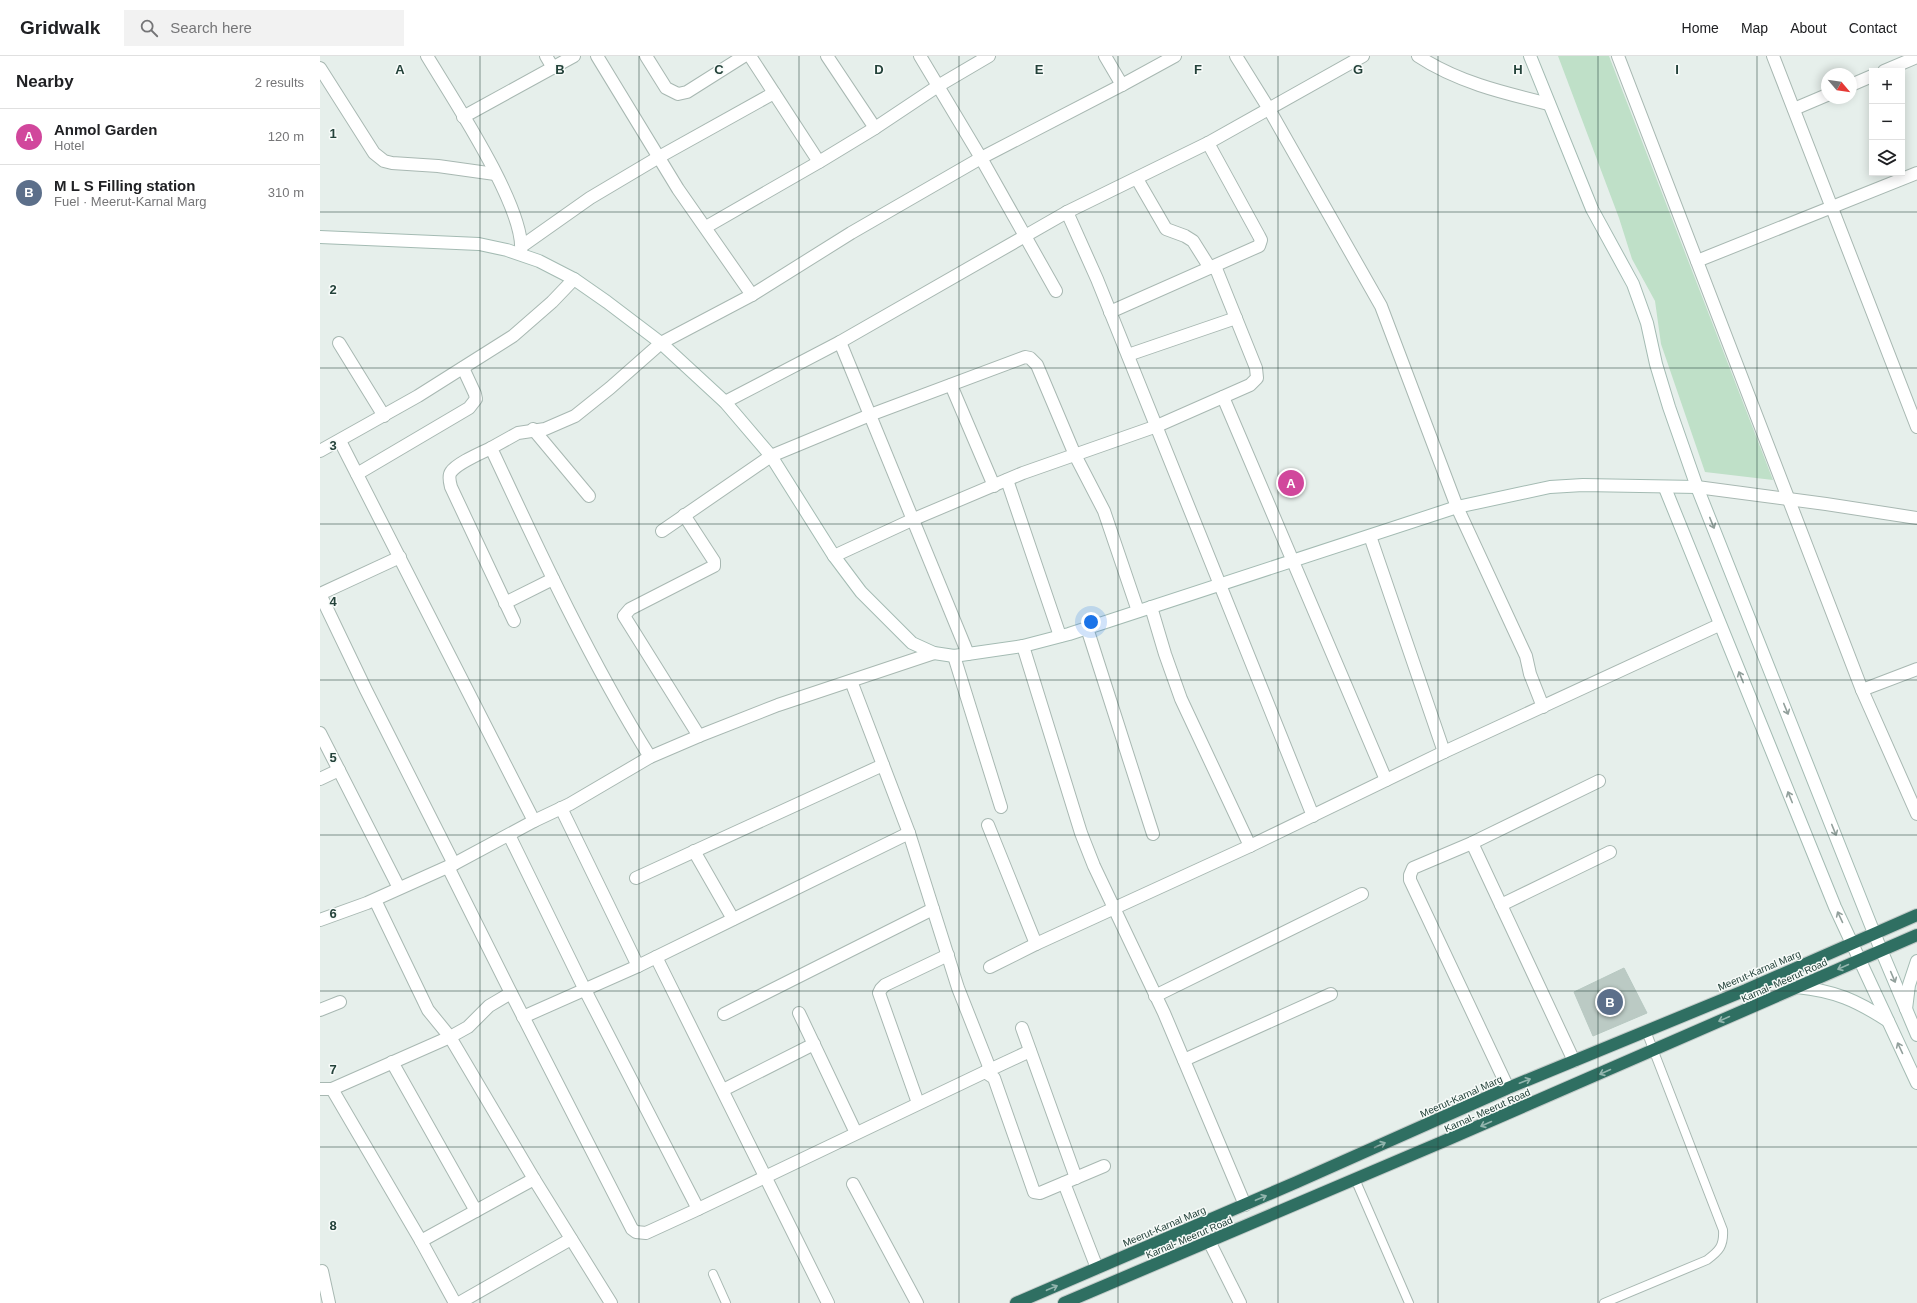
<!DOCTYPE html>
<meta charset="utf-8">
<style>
:root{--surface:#fff;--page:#f2f2f2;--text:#202124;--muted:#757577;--line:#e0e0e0;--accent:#7f4e3f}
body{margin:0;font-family:Arial,sans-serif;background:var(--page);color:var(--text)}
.controls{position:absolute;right:12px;top:12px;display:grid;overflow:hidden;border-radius:0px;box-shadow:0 2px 10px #0003}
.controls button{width:36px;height:36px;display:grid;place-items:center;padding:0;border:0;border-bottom:1px solid var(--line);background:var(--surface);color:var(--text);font:20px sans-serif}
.compass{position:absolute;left:1501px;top:12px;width:36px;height:36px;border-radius:50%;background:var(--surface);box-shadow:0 2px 10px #0003;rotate:119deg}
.you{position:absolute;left:771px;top:566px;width:14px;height:14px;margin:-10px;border:3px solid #fff;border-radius:50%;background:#1a73e8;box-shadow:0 0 0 6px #1a73e833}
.badge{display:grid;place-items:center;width:26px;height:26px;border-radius:50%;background:var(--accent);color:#fff;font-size:13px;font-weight:700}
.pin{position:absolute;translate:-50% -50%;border:2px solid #fff;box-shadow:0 1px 4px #0006}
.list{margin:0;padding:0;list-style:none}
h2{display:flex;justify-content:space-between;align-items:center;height:52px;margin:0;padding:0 16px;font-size:17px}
h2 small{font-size:13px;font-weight:400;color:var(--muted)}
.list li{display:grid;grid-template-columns:26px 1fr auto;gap:12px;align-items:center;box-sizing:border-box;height:56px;padding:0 16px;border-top:1px solid var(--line)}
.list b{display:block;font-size:15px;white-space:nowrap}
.list p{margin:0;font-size:13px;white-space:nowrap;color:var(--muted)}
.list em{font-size:13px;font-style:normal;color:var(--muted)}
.icon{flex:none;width:22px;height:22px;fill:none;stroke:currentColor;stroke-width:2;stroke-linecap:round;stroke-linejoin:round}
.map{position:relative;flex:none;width:1597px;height:1247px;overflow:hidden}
header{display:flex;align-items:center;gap:24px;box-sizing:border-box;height:56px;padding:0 20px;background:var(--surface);border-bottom:1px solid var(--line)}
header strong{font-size:19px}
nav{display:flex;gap:22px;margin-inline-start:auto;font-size:14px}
.search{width:280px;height:36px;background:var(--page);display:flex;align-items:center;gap:10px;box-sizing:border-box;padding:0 14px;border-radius:0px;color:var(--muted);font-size:15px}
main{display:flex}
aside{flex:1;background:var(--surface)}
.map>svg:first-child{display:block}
</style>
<header>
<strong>Gridwalk</strong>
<div class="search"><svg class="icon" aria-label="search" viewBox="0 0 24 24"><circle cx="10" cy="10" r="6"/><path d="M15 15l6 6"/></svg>Search here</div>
<nav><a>Home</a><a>Map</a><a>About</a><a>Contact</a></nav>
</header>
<main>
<aside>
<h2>Nearby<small>2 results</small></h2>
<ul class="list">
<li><span class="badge" style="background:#d1479c">A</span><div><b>Anmol Garden</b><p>Hotel</p></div><em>120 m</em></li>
<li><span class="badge" style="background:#5c6f8a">B</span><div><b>M L S Filling station</b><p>Fuel · Meerut-Karnal Marg</p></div><em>310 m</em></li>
</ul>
</aside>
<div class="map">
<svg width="1597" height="1247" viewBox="0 0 1597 1247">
<rect width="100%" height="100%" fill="#e6efeb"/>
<polygon fill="#bfe0c8" points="1238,0 1289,0 1453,424 1385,416 1341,288 1335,245 1312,203 1299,162"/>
<polygon fill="#bbcac4" stroke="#b8c9c2" points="1304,912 1327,957 1273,980 1254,936"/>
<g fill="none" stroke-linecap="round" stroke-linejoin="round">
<g stroke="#a8b8b2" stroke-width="10">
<g id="lane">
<polyline points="1035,1123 1089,1247"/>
<polyline points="393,1218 406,1247"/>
<path d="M1284,1247L1387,1204C1399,1195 1404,1190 1403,1174L1326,975"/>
</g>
</g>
<g stroke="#a8b8b2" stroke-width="14">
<g id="street">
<path d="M107,0C131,40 205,151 201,195"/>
<polyline points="226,0 233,12"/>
<polyline points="277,0 358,133 432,239"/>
<polyline points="326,0 346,32 358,38 367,36 424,0"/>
<polyline points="430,0 499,106"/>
<polyline points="507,0 555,72"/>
<polyline points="600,0 661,102 736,235"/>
<polyline points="785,0 802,29"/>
<polyline points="916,0 949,53 1061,250 1137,451 1206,600 1210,618 1223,651"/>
<path d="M1098,0C1137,26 1184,37 1229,48"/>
<polyline points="1298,0 1542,634 1597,758"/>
<polyline points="1453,0 1597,371"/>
<polyline points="0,12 54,97 64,105 72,107 118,110 175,118"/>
<polyline points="1564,15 1597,1"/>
<polyline points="1531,29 1552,20"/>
<polyline points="1474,53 1507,39"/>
<polyline points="143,61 254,0"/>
<polyline points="817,123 846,173 865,180 873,185 890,212"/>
<polyline points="747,156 777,223 993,760"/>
<polyline points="386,171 499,106 555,72 618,30 669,0"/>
<polyline points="202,190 270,142 339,101 454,37"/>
<polyline points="1377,205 1597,117"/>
<polyline points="790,256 939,190 941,184 939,180 888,87"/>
<polyline points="520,286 648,598"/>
<polyline points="19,287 64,360"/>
<polyline points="808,299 916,262"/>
<polyline points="631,329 674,430"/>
<polyline points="903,341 1066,724"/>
<polyline points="405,346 520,286 747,156 888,87 1043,0"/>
<polyline points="213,373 269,440"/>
<polyline points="20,385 214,765"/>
<path d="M171,392C161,397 137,407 131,416C128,420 130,427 131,431L194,565"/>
<polyline points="0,395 98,340 193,280 232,246 254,223"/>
<polyline points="37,418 149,352 156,343 155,338 143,312"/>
<polyline points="687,424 740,580"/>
<polyline points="1377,431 1506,448 1597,462"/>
<polyline points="364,459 394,505 394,510 310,553 304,560 379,680"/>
<polyline points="342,475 451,400 550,359 705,301 710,302 717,309 755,399 784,455 818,555"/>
<polyline points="1050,480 1124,696 1399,569"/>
<polyline points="514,500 594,463 703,417 837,370 930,329 937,322 936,312 895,210"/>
<polyline points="0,538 46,634 134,808"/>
<polyline points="0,538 80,501"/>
<polyline points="185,547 233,523"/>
<polyline points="831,551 845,598 861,643 930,790"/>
<polyline points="767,572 833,778"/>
<polyline points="703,590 761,777 774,810 844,957 925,1149"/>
<polyline points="634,600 681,751"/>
<polyline points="531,625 589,777 638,932 670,1013"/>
<polyline points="1542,634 1597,613"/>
<polyline points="0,677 79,832"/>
<path d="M330,701C269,603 220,497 171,392L198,377L225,373L255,360L290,332L341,287L432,239L531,177L661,102L802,29L855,0"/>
<polyline points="0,723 19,714"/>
<polyline points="241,752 318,910"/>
<polyline points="668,769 716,888"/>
<polyline points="189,779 265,934 378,1153"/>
<polyline points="1152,787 1254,1005"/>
<polyline points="374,795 413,863"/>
<polyline points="128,811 191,937 312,1173 316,1176 326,1177 374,1155 665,1016 674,1022 714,1136 720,1137 784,1110"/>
<polyline points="316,822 563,709"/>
<polyline points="55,844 108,954 130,981 214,1123 291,1247"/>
<polyline points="1181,849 1290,796"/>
<polyline points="0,864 47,847 134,808 214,765 250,748 330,701 379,680 458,649 614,597"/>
<polyline points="336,901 508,1247"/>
<polyline points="670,911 716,888 930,790 1124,696"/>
<polyline points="835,940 1042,838"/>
<polyline points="0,954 20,946"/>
<polyline points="479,957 536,1077"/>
<polyline points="404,958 613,853"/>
<polyline points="203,961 318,910 589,777"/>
<polyline points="702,972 756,1122"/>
<polyline points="864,1004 1011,938"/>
<polyline points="72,1006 156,1155"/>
<polyline points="665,1016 710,995"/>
<polyline points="1188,1032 1090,824 1090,819 1093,812 1152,787 1279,725"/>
<polyline points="0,1033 12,1033 130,981 148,971 169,950 191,937"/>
<polyline points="12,1033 101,1185 135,1247"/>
<polyline points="403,1034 494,988"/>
<polyline points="598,1047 559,937 561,933 565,929 628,899"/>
<polyline points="744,1127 777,1212"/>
<polyline points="533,1128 597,1247"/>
<polyline points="101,1185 214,1123"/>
<polyline points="889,1185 920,1247"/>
<polyline points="2,1215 9,1247"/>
<polyline points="139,1247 251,1183"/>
</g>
</g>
<g stroke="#a4bbb3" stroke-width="14">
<g id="secondary">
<polyline points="1210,0 1272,153 1313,228 1327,267 1336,308 1349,351 1377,431 1554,877 1597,979"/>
<polyline points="0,181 159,188 187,194 219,205 254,223 287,246 341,287 405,346 451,400 514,500 541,536 592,587 614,597 634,600 703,590 749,578 1137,451 1230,431 1263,429 1377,431"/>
<polyline points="1345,432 1515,851 1597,1027"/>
<path d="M1477,931C1515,935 1536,944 1568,965"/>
<polyline points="1586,953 1589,929 1597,905"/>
</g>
</g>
<g stroke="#c2cac8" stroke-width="14">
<g id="highway">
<polyline points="696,1247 977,1126 1188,1032 1426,934 1597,859"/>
<polyline points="744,1247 1122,1086 1597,879"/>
</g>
</g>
<use href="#lane" stroke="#fff" stroke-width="8"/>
<use href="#street" stroke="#fff" stroke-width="12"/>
<use href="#secondary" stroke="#fff" stroke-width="12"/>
<use href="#highway" stroke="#2f6f62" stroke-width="12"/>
</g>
<defs><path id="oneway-shaft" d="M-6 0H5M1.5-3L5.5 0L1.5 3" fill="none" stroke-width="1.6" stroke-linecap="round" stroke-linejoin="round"/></defs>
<g stroke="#92a09c">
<use href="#oneway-shaft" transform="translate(1392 467) rotate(68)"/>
<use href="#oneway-shaft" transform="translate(1421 621) rotate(-112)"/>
<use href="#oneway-shaft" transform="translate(1466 653) rotate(68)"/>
<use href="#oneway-shaft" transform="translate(1470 741) rotate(-112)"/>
<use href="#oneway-shaft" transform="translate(1514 774) rotate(68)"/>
<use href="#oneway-shaft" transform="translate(1520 861) rotate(-115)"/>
<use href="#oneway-shaft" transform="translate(1573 921) rotate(67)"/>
<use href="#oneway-shaft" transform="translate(1580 992) rotate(-115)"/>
</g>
<g stroke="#93b5ae">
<use href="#oneway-shaft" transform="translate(1523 911) rotate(156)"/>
<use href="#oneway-shaft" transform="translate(1404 963) rotate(156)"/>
<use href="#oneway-shaft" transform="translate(1285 1016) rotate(156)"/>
<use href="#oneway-shaft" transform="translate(1205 1025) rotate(-21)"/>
<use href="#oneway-shaft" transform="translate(1166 1068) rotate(156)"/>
<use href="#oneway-shaft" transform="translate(1060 1089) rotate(-24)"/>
<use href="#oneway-shaft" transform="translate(941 1142) rotate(-23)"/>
<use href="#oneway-shaft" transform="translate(732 1232) rotate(-23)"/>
</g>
<path fill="none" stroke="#24423a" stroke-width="1" stroke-opacity="0.55" d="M160,0V1247M319,0V1247M479,0V1247M639,0V1247M798,0V1247M958,0V1247M1118,0V1247M1278,0V1247M1437,0V1247M0,156H1597M0,312H1597M0,468H1597M0,624H1597M0,779H1597M0,935H1597M0,1091H1597"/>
<g text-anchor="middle" stroke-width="3" stroke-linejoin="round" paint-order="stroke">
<g font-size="10" fill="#24423a" stroke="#f7fbf9">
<text transform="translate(1439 914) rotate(-23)" y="4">Meerut-Karnal Marg</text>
<text transform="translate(1464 924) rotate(-24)" y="4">Karnal- Meerut Road</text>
<text transform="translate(1141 1040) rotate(-24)" y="4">Meerut-Karnal Marg</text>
<text transform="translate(1167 1054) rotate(-24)" y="4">Karnal- Meerut Road</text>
<text transform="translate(844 1170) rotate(-23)" y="4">Meerut-Karnal Marg</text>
<text transform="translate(869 1181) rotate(-23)" y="4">Karnal- Meerut Road</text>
</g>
</g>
<g font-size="13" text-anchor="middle" font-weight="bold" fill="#24423a" stroke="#f7fbf9" stroke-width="3" stroke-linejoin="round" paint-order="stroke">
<text x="80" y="18">A</text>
<text x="240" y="18">B</text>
<text x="399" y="18">C</text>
<text x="559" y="18">D</text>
<text x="719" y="18">E</text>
<text x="878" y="18">F</text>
<text x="1038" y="18">G</text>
<text x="1198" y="18">H</text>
<text x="1357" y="18">I</text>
<text x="13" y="82">1</text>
<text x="13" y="238">2</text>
<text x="13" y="394">3</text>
<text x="13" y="550">4</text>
<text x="13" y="706">5</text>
<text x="13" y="862">6</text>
<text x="13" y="1018">7</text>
<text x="13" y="1174">8</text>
</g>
</svg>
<div class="controls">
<button>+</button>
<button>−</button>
<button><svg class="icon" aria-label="layers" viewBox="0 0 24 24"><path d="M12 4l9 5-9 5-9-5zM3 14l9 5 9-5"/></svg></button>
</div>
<svg class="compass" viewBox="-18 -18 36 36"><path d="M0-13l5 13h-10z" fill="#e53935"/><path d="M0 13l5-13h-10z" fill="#757577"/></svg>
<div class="you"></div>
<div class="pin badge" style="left:971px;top:427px;background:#d1479c">A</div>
<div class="pin badge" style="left:1290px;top:946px;background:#5c6f8a">B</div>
</div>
</main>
